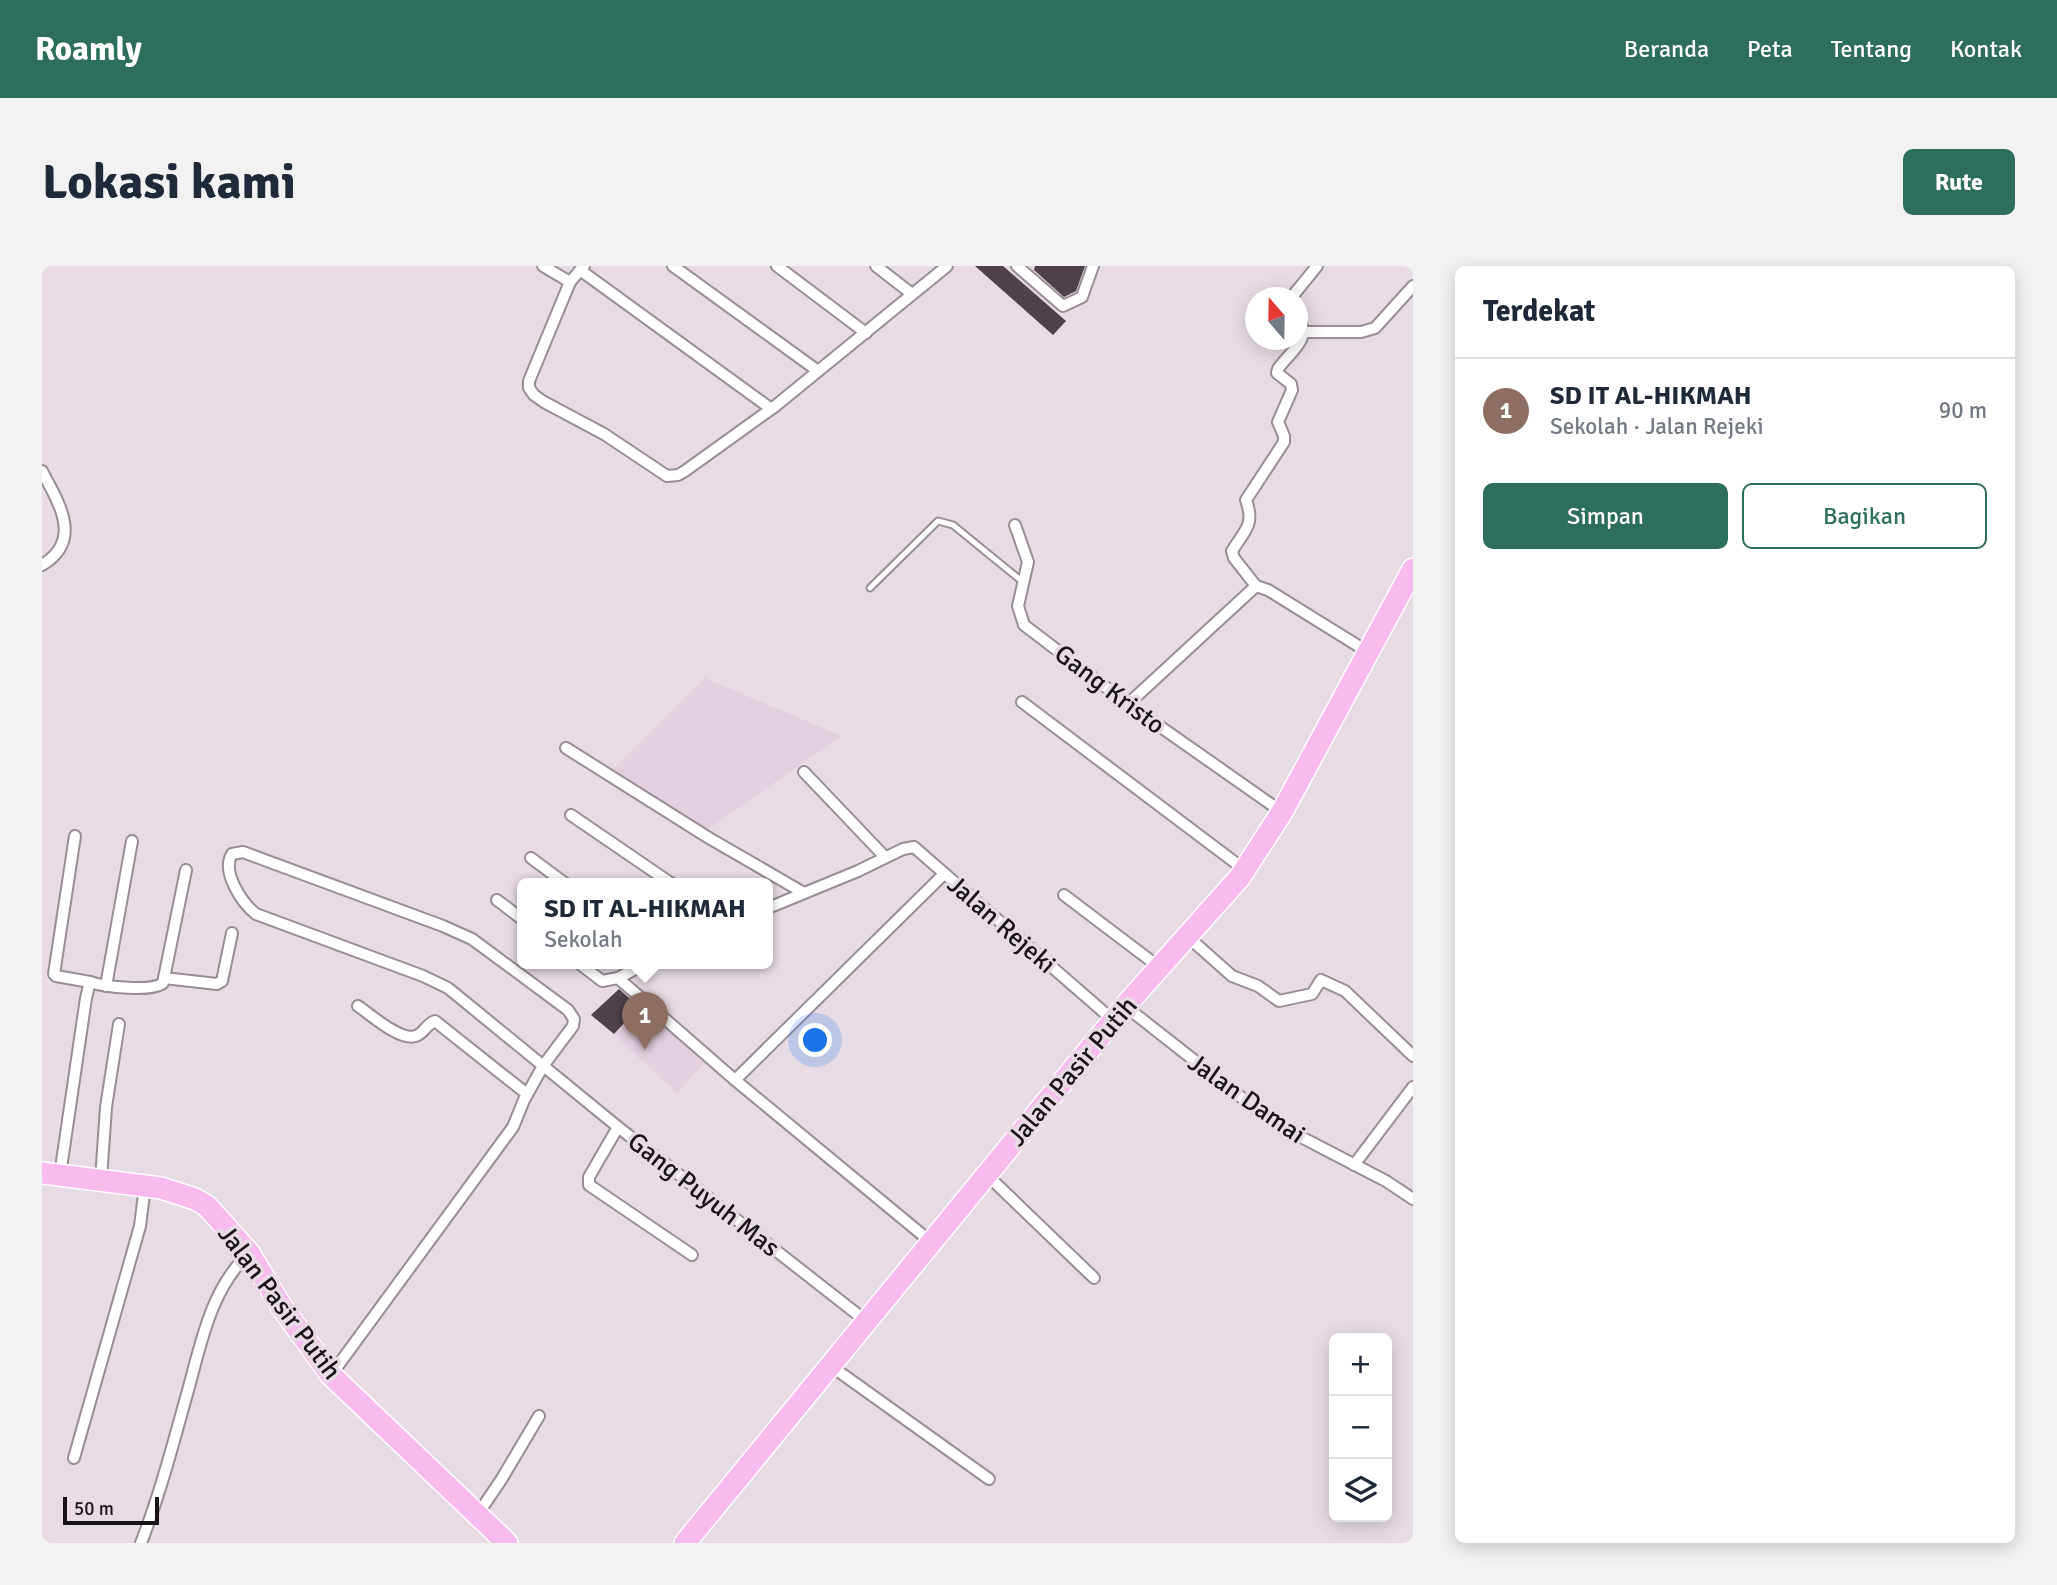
<!DOCTYPE html>
<html lang="id">
<meta charset="utf-8">
<style>
:root{--surface:#fff;--page:#f2f2f3;--text:#1f2937;--muted:#747a83;--line:#e0e1e3;--accent:#2d6e5d}
body{margin:0;font-family:Signika,sans-serif;background:var(--page);color:var(--text)}
.controls{position:absolute;right:21px;bottom:21px;display:grid;overflow:hidden;border-radius:10px;box-shadow:0 4px 18px #0003}
.controls button{width:63px;height:63px;display:grid;place-items:center;padding:0;border:0;border-bottom:2px solid var(--line);background:var(--surface);color:var(--text);font:35px sans-serif}
.compass{position:absolute;left:1203px;top:21px;width:63px;height:63px;border-radius:50%;background:var(--surface);box-shadow:0 4px 18px #0003;rotate:340deg}
.scale{position:absolute;left:21px;bottom:18px;width:96px;box-sizing:border-box;padding-left:7px;border:4px solid #171316;border-top:0;font-size:19px;line-height:24px;white-space:nowrap;color:#171316;-webkit-text-stroke:5px #e7dbe4;paint-order:stroke}
.you{position:absolute;left:774px;top:775px;width:24px;height:24px;margin:-18px;border:5px solid #fff;border-radius:50%;background:#1a73e8;box-shadow:0 0 0 10px #1a73e833}
.badge{display:grid;place-items:center;width:46px;height:46px;border-radius:50%;background:var(--accent);color:#fff;font-size:23px;font-weight:700}
.pin{position:absolute;translate:-50% -58px;filter:drop-shadow(0 2px 4px #0008)}
.pin::after{content:'';position:absolute;top:37px;width:24px;height:21px;background:inherit;clip-path:polygon(0 0,100% 0,50% 100%)}
.popup{position:absolute;left:475px;top:612px;width:256px;height:91px;box-sizing:border-box;display:grid;place-content:center;border-radius:10px;background:var(--surface);filter:drop-shadow(0 2px 5px #0005);font-size:23px;white-space:nowrap;color:var(--muted)}
.popup b{font-size:26px;color:var(--text)}
.popup::after{content:'';position:absolute;left:50%;top:100%;margin-left:-14px;border:14px solid transparent;border-top-color:var(--surface)}
.list{margin:0;padding:0;list-style:none}
h2{display:flex;justify-content:space-between;align-items:center;height:91px;margin:0;padding:0 28px;font-size:30px}
h2 small{font-size:23px;font-weight:400;color:var(--muted)}
.list li{display:grid;grid-template-columns:46px 1fr auto;gap:21px;align-items:center;box-sizing:border-box;height:105px;padding:0 28px;border-top:2px solid var(--line)}
.list b{display:block;font-size:26px;white-space:nowrap}
.list p{margin:0;font-size:23px;white-space:nowrap;color:var(--muted)}
.list em{font-size:23px;font-style:normal;color:var(--muted)}
.actions{display:flex;gap:14px;padding:21px 28px}
.actions a{flex:1;padding:16px 0;border:2px solid var(--accent);border-radius:10px;text-align:center;font-size:24px;color:var(--accent)}
.actions .main{background:var(--accent);color:#fff}
.icon{flex:none;width:38px;height:38px;fill:none;stroke:currentColor;stroke-width:2;stroke-linecap:round;stroke-linejoin:round}
.map{position:relative;flex:none;width:1371px;height:1277px;overflow:hidden;border-radius:10px}
header{display:flex;align-items:center;gap:42px;box-sizing:border-box;height:98px;padding:0 35px;background:var(--accent);color:#fff}
header strong{font-size:33px}
nav{display:flex;gap:38px;margin-inline-start:auto;font-size:24px}
.intro{display:flex;align-items:center;justify-content:space-between;box-sizing:border-box;height:168px;padding:0 42px}
h1{margin:0;font-size:49px}
.button{padding:18px 32px;border-radius:10px;background:var(--accent);color:#fff;font-size:24px;font-weight:700}
main{display:flex;gap:42px;padding:0 42px}
aside{flex:1;background:var(--surface);border-radius:10px;box-shadow:0 4px 18px #0003}
.map>svg:first-child{display:block}
</style>
<header>
<strong>Roamly</strong>
<nav><a>Beranda</a><a>Peta</a><a>Tentang</a><a>Kontak</a></nav>
</header>
<div class="intro"><h1>Lokasi kami</h1><a class="button">Rute</a></div>
<main>
<div class="map">
<svg width="1371" height="1277" viewBox="0 0 1371 1277">
<rect width="100%" height="100%" fill="#e7dbe4"/>
<g fill="#e3d0df">
<polygon points="663,412 799,470 665,564 566,508"/>
<polygon points="598,740 664,795 635,827 572,768"/>
</g>
<g fill="#4d424a">
<polygon points="933,0 961,0 1024,55 1011,69"/>
<polygon points="993,0 1043,0 1034,25 1022,31 992,4"/>
<polygon points="577,723 597,741 572,768 549,749"/>
</g>
<g fill="none" stroke-linecap="round" stroke-linejoin="round">
<g stroke="#998d96" stroke-width="9">
<polyline id="lane" points="828,322 896,255 911,259 981,316"/>
</g>
<g stroke="#998d96" stroke-width="14">
<g id="street">
<polyline points="501,0 528,16"/>
<polyline points="542,0 528,16 487,115 487,122 492,129 502,136 562,168 625,210 636,209 643,205 732,141 905,0"/>
<polyline points="631,0 776,105"/>
<polyline points="735,0 824,67"/>
<polyline points="834,0 870,28"/>
<polyline points="975,0 1021,40 1040,31 1051,0"/>
<polyline points="538,4 728,142 732,141"/>
<polyline points="1249,32 1275,0"/>
<polyline points="1262,66 1319,66 1333,62 1371,20"/>
<path d="M0,205C16,236 42,274 0,299"/>
<polyline points="973,259 986,296 976,340 982,359 1086,438 1240,546"/>
<path d="M1214,320L1192,292L1190,285C1203,264 1213,259 1204,234L1242,176V170L1236,156L1250,124L1249,118L1235,107L1236,103C1247,86 1272,73 1255,52"/>
<polyline points="980,436 1203,604"/>
<polyline points="1086,438 1214,320 1226,324 1326,386"/>
<polyline points="524,482 667,572 762,627"/>
<polyline points="762,506 843,591"/>
<polyline points="529,549 630,618"/>
<polyline points="33,570 12,708 14,710 48,716"/>
<polyline points="489,592 524,618"/>
<polyline points="1022,629 1117,701"/>
<polyline points="455,634 480,653"/>
<polyline points="726,642 816,605 861,583 872,581 1072,755"/>
<polyline points="1145,670 1190,710 1216,720 1237,735 1270,728 1279,714 1303,725 1371,790"/>
<polyline points="538,698 560,715 576,712 603,698"/>
<polyline points="122,712 175,718 180,715 190,667"/>
<polyline points="576,712 693,814 889,976"/>
<polyline points="64,720 90,575"/>
<path d="M316,740C329,749 361,778 376,769C383,765 385,758 393,755L485,828"/>
<polyline points="1083,740 1232,857 1344,915 1371,933"/>
<polyline points="693,814 902,608"/>
<polyline points="576,861 547,911 547,919 650,989"/>
<polyline points="1312,899 1371,821"/>
<polyline points="944,908 1052,1012"/>
<path d="M18,909L44,732L48,716C63,721 110,726 121,717L144,604"/>
<polyline points="59,913 64,841 77,758"/>
<polyline points="789,1100 947,1213"/>
<path d="M289,1109L471,861L482,834L501,800L531,760L532,753L526,744L430,673L401,660L201,586L190,588C179,606 200,637 214,648L381,710L406,722L576,861L824,1055"/>
<polyline points="32,1192 98,960 103,920"/>
<polyline points="436,1248 459,1214 497,1150"/>
<path d="M99,1277C118,1228 131,1178 145,1128C159,1078 168,1024 207,987"/>
</g>
</g>
<g stroke="#fff" stroke-width="24">
<g id="highway">
<polyline points="0,907 119,922 153,933 165,940 207,987 239,1040 289,1109 465,1277"/>
<polyline points="643,1277 1083,740 1198,611 1240,546 1371,303"/>
</g>
</g>
<use href="#lane" stroke="#fff" stroke-width="5"/>
<use href="#street" stroke="#fff" stroke-width="10"/>
<use href="#highway" stroke="#f9baed" stroke-width="21"/>
</g>
<g text-anchor="middle" stroke-width="7" stroke-linejoin="round" paint-order="stroke">
<g font-size="26" fill="#171316" stroke="#e7dbe4">
<text transform="translate(1068 423) rotate(37)" y="9">Gang Kristo</text>
<text transform="translate(960 658) rotate(41)" y="9">Jalan Rejeki</text>
<text transform="translate(1030 805) rotate(-50)" y="9">Jalan Pasir Putih</text>
<text transform="translate(1205 832) rotate(35)" y="9">Jalan Damai</text>
<text transform="translate(662 928) rotate(38)" y="9">Gang Puyuh Mas</text>
<text transform="translate(238 1036) rotate(53)" y="9">Jalan Pasir Putih</text>
</g>
</g>
</svg>
<div class="controls">
<button>+</button>
<button>−</button>
<button><svg class="icon" aria-label="layers" viewBox="0 0 24 24"><path d="M12 4l9 5-9 5-9-5zM3 14l9 5 9-5"/></svg></button>
</div>
<svg class="compass" viewBox="-18 -18 36 36"><path d="M0-13l5 13h-10z" fill="#e53935"/><path d="M0 13l5-13h-10z" fill="#747a83"/></svg>
<div class="scale">50 m</div>
<div class="you"></div>
<div class="pin badge" style="left:603px;top:784px;background:#8d6e63">1</div>
<div class="popup"><b>SD IT AL-HIKMAH</b>Sekolah</div>
</div>
<aside>
<h2>Terdekat<small></small></h2>
<ul class="list">
<li><span class="badge" style="background:#8d6e63">1</span><div><b>SD IT AL-HIKMAH</b><p>Sekolah · Jalan Rejeki</p></div><em>90 m</em></li>
</ul>
<div class="actions"><a class="main">Simpan</a><a>Bagikan</a></div>
</aside>
</main>
